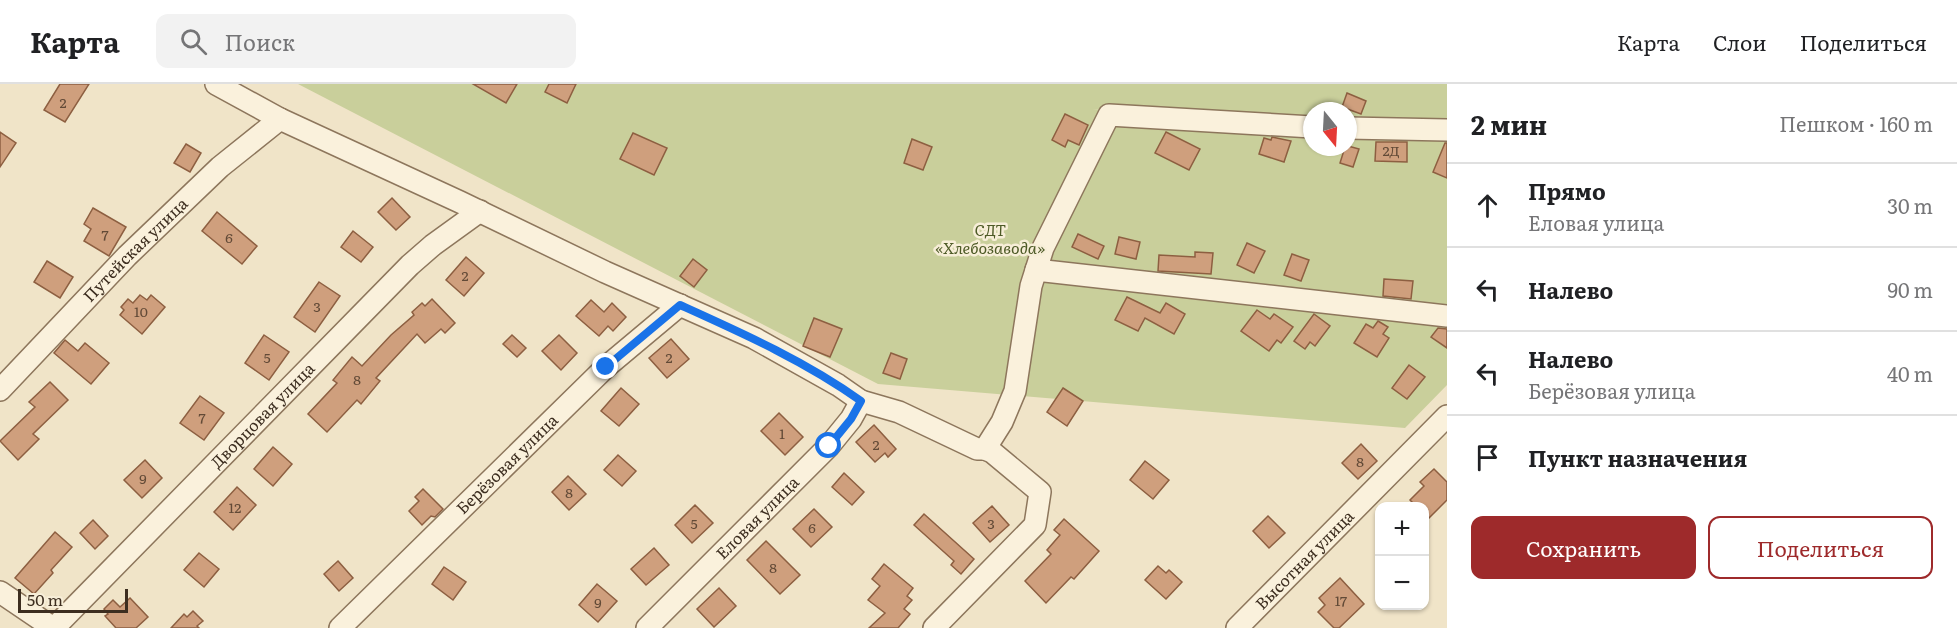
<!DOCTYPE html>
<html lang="ru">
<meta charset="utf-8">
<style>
:root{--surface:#fff;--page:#f2f2f2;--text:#202124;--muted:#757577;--line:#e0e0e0;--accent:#9e2a2b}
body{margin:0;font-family:Literata,serif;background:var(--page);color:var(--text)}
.controls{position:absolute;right:18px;bottom:18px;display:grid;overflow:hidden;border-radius:12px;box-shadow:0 2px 4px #0004}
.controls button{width:54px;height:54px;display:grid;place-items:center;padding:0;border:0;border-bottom:2px solid var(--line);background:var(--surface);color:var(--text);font:30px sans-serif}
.compass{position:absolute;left:1303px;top:18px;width:54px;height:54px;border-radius:50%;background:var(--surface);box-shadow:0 2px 4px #0004;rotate:162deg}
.scale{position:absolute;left:18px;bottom:15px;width:110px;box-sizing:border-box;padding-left:6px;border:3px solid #3d2e20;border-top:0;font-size:16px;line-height:21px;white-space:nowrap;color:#3d2e20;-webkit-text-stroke:4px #f7eed8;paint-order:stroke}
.stop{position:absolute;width:18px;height:18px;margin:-14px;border:4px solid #1a73e8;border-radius:50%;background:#fff}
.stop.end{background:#1a73e8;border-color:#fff;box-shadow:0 2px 6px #0008}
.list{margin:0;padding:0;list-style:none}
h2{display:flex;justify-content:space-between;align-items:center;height:78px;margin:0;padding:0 24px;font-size:26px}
h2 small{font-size:20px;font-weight:400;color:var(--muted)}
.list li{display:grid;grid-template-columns:39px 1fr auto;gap:18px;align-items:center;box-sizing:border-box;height:84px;padding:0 24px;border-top:2px solid var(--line)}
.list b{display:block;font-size:22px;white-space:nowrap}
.list p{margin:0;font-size:20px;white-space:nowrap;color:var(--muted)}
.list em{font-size:20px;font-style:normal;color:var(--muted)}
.actions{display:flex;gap:12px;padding:18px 24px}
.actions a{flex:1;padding:14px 0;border:2px solid var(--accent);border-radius:12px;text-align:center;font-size:21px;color:var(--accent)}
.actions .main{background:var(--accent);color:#fff}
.icon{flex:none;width:33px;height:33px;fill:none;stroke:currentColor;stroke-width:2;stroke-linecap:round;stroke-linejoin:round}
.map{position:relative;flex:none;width:1447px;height:544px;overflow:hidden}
header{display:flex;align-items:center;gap:36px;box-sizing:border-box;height:84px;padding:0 30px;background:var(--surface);border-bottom:2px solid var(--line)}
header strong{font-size:28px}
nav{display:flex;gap:33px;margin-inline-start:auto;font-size:21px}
.search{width:420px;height:54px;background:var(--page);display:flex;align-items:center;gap:15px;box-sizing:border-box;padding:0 21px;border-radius:12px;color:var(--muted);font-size:22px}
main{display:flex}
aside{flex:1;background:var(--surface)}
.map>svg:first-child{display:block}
</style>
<header>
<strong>Карта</strong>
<div class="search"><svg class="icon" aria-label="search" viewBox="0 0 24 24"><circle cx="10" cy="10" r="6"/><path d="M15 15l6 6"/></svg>Поиск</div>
<nav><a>Карта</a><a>Слои</a><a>Поделиться</a></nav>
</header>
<main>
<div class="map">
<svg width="1447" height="544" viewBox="0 0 1447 544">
<rect width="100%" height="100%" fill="#f0e4c8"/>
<polygon fill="#c9cf9b" points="298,0 1447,0 1447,39 1348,35 1348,27 1312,27 1312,33 1092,25 1312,44 1312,63 1348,63 1348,47 1447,55 1447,301 1405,344 878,300"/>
<g fill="#cf9f7d" stroke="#8d5f41" stroke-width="1.5">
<polygon points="60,0 89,0 65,38 44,26"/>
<polygon points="473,0 517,0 506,19"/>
<polygon points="549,0 576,0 567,19 545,8"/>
<polygon points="1347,9 1366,17 1361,30 1342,23"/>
<polygon points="1065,30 1088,41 1079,61 1068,56 1065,63 1052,56"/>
<polygon points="0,48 16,59 0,83"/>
<polygon points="1166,48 1200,65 1189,86 1155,69"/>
<polygon points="633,49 667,64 654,91 620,75"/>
<polygon points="1272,53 1291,57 1284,78 1259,70 1264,54 1271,56"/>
<polygon points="912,55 932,63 923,86 904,79"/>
<polygon points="1376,58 1407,58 1407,78 1375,77"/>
<polygon points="1445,59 1447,59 1447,94 1433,88"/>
<polygon points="186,60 201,69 190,88 174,79"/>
<polygon points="1348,62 1359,65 1353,83 1340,79 1345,63"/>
<polygon points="392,114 410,133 396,146 378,128"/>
<polygon points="93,124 126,143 109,172 84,157 91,145 84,140"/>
<polygon points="217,128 257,162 242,180 202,147"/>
<polygon points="353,147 373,163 361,178 341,163"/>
<polygon points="1078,150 1104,162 1098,175 1072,163"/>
<polygon points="1119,153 1140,158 1136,175 1115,170"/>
<polygon points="1247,159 1265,167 1254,189 1237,181"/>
<polygon points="1195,168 1213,169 1211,190 1158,187 1159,171 1195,173"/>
<polygon points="1292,170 1309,176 1301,197 1284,191"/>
<polygon points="466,173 484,189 464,212 446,196"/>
<polygon points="693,175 707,186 694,203 680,192"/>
<polygon points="47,177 73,193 60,214 34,198"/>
<polygon points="1384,195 1413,197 1411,215 1383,212"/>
<polygon points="319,198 340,212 315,248 294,233"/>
<polygon points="140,211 147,216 151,211 165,223 142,250 120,231 124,226 121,223 128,215 133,219"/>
<polygon points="1127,213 1160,229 1166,219 1185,230 1174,250 1145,234 1138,247 1115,236"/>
<polygon points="432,215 455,239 445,249 441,245 425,259 417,250 376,294 380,297 361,320 357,316 327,348 308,330 337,299 333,296 352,273 362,282 391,251 414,231 412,228 422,219 425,222"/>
<polygon points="591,216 604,228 612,219 626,233 613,247 608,242 599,252 576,232"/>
<polygon points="1257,226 1270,235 1274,230 1293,243 1281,259 1277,256 1269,267 1241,247"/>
<polygon points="1314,230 1330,242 1315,262 1310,258 1305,265 1294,257"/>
<polygon points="814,234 842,245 830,273 803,262"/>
<polygon points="1378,237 1388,243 1383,250 1389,254 1377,273 1354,259 1366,240 1373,244"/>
<polygon points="1438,244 1447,245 1447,264 1431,253"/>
<polygon points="264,251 289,268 269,296 245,279"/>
<polygon points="512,251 526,264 517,273 503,260"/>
<polygon points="559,251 577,269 561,286 542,267"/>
<polygon points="671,255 689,275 667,294 649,274"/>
<polygon points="65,256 78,267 85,259 109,279 91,300 54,269"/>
<polygon points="891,269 907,275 900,295 883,289"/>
<polygon points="1409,281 1425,293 1407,315 1392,304"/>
<polygon points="50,298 68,316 33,350 39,355 18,376 0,357 35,323 29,318"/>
<polygon points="621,304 639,320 619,342 601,327"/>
<polygon points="1063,304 1083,317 1067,342 1047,328"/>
<polygon points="200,312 224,329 204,356 180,339"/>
<polygon points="779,329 803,353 785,371 761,347"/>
<polygon points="874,341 896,365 888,373 885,369 875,378 856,358"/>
<polygon points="1361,360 1377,377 1358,395 1342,379"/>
<polygon points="273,363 292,380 273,402 254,385"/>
<polygon points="618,371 636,387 622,402 604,386"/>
<polygon points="145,376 162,394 142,414 124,396"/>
<polygon points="1145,377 1169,396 1153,415 1130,396"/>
<polygon points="1434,385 1447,398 1447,416 1425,438 1425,423 1417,423 1410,416 1424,402 1420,398"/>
<polygon points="844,389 864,408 852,421 832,403"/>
<polygon points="568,392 586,410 569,426 552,408"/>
<polygon points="237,403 256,421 233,446 214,428"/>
<polygon points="423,405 443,425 435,433 431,432 422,441 409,427 419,417 415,413"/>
<polygon points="695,421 713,439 692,459 675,441"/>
<polygon points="992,422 1009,441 990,458 973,439"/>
<polygon points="814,425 832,443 811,463 793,445"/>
<polygon points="924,430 974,475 961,490 951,481 954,477 914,441"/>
<polygon points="1268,432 1285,449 1269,464 1253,447"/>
<polygon points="1064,435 1099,467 1074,495 1071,493 1046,519 1025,497 1051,470 1047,466 1060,451 1054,446"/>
<polygon points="93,436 108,452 95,465 80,449"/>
<polygon points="55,448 72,463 51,486 53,489 34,510 15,494"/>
<polygon points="766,457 800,491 780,510 747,476"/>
<polygon points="654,464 669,481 646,501 631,485"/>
<polygon points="199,469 219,485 204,503 184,486"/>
<polygon points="338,477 353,494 339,507 324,490"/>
<polygon points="884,480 913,504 907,512 912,516 904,525 910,530 898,544 869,544 885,529 868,516 880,502 872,495"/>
<polygon points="1158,482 1166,489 1169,486 1182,498 1166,515 1145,496"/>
<polygon points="444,483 466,498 453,516 432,500"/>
<polygon points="1340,494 1364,520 1339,544 1334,544 1318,528 1325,521 1319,514"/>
<polygon points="597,500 617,517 598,538 579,521"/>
<polygon points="719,504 736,522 714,543 697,525"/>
<polygon points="130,514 148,533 136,544 116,544 105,532 108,530 104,525 113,516 120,523"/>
<polygon points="193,527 203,537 197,542 199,544 171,544 184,530 187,533"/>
</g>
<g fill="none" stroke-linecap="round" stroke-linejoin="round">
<g stroke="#8d765c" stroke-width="24">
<g id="minor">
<polyline points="216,0 280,35 460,118 605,188 754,254 838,301 861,317 899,328 977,365 985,365"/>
<polyline points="1348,44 1447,46"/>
<polyline points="1036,186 1447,232"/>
<path id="s1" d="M0,306L127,172L220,83L280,35"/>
<polyline points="0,508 53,544"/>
<path id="s2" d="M54,544L410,181L433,161L480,127"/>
<path id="s3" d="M340,544L606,283L680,221"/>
<path id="s4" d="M647,544L829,362L851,335L861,317"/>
<polyline points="934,544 1035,441 1040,408 992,368 985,365 1002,338 1015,307 1031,202 1043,164 1109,31 1312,43"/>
<path id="s5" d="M1237,544L1447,332"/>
</g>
</g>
<use href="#minor" stroke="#faf1dc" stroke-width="21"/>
</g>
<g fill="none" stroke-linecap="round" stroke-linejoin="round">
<path stroke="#1a73e8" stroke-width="8" d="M606,283L680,221C742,249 805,277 861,317L851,335L829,362"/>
</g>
<g text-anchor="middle" stroke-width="5" stroke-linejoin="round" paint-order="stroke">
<g font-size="14" fill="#624a37">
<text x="63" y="24">2</text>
<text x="1391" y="72">2Д</text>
<text x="105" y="156">7</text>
<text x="229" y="159">6</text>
<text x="465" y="197">2</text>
<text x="317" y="228">3</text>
<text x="141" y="233">10</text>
<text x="267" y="279">5</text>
<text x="669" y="279">2</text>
<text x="357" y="301">8</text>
<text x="202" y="339">7</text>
<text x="782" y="355">1</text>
<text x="876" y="366">2</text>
<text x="1360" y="383">8</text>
<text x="143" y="400">9</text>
<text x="569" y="414">8</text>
<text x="235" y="429">12</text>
<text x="694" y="445">5</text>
<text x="991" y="445">3</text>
<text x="812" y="449">6</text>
<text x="773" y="489">8</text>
<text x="1341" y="522">17</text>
<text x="598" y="524">9</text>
</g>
<g font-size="16" font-style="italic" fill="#4d5a26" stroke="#f7eed8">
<text x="990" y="152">СДТ<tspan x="990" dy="18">«Хлебозавода»</tspan></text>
</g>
<g font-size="16" fill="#3d2e20" stroke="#f7eed8">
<text dy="6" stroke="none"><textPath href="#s1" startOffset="195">Путейская улица</textPath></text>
<text dy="6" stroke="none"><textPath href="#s2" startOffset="298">Дворцовая улица</textPath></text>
<text dy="6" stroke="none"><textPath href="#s3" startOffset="234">Берёзовая улица</textPath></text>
<text dy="6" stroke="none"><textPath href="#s4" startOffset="156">Еловая улица</textPath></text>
<text dy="6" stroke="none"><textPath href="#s5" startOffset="96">Высотная улица</textPath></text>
</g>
</g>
</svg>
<div class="controls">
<button>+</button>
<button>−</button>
</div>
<svg class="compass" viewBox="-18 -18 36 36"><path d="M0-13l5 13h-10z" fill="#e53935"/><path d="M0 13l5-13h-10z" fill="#757577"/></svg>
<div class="scale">50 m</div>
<div class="stop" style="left:829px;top:362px"></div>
<div class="stop end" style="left:606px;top:283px"></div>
</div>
<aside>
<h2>2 мин<small>Пешком · 160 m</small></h2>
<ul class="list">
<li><svg class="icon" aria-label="ahead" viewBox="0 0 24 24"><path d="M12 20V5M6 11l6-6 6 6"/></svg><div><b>Прямо</b><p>Еловая улица</p></div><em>30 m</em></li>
<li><svg class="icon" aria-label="left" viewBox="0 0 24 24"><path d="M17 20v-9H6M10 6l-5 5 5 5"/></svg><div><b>Налево</b></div><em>90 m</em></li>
<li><svg class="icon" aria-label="left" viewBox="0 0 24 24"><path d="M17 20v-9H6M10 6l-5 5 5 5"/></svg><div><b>Налево</b><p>Берёзовая улица</p></div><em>40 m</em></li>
<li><svg class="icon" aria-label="arrive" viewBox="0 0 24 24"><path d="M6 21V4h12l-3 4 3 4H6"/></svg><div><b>Пункт назначения</b></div></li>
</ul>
<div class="actions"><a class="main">Сохранить</a><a>Поделиться</a></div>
</aside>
</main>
